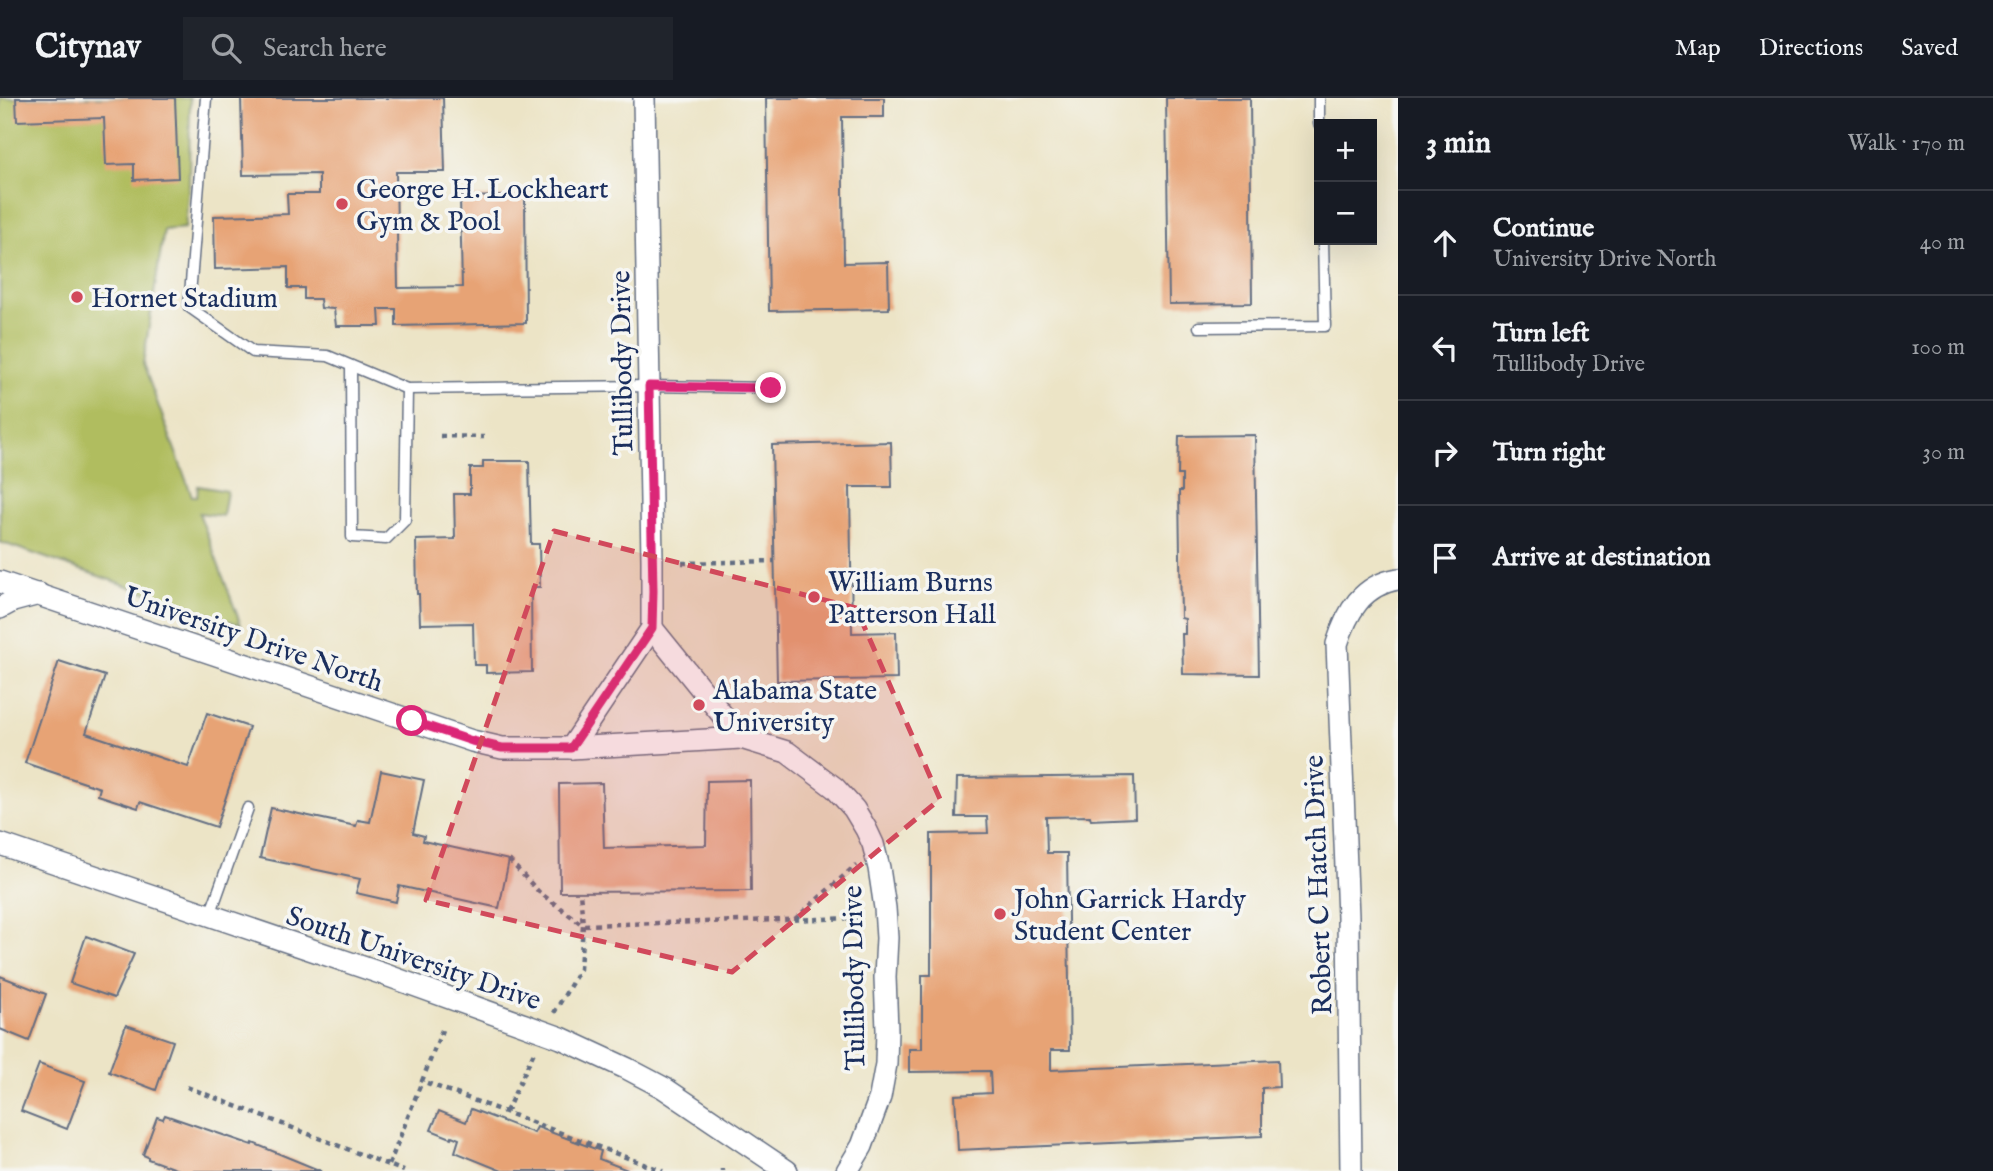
<!DOCTYPE html>
<meta charset="utf-8">
<style>
:root{--surface:#171b24;--page:#20242c;--text:#f1f3f6;--muted:#9ea1a6;--line:#363941}
body{margin:0;font-family:"IM FELL English",serif;background:var(--page);color:var(--text)}
.controls{position:absolute;right:21px;top:21px;display:grid;overflow:hidden;border-radius:0px;box-shadow:0 7px 28px #0002}
.controls button{width:63px;height:63px;display:grid;place-items:center;padding:0;border:0;border-bottom:2px solid var(--line);background:var(--surface);color:var(--text);font:35px sans-serif}
.stop{position:absolute;width:21px;height:21px;margin:-16px;border:5px solid #db2777;border-radius:50%;background:#fff}
.stop.end{background:#db2777;border-color:#fff;box-shadow:0 2px 7px #0008}
.list{margin:0;padding:0;list-style:none}
h2{display:flex;justify-content:space-between;align-items:center;height:91px;margin:0;padding:0 28px;font-size:30px}
h2 small{font-size:23px;font-weight:400;color:var(--muted)}
.list li{display:grid;grid-template-columns:46px 1fr auto;gap:21px;align-items:center;box-sizing:border-box;height:105px;padding:0 28px;border-top:2px solid var(--line)}
.list b{display:block;font-size:26px;white-space:nowrap}
.list p{margin:0;font-size:23px;white-space:nowrap;color:var(--muted)}
.list em{font-size:23px;font-style:normal;color:var(--muted)}
.icon{flex:none;width:38px;height:38px;fill:none;stroke:currentColor;stroke-width:2;stroke-linecap:round;stroke-linejoin:round}
.map{position:relative;flex:none;width:1398px;height:1073px;overflow:hidden}
header{display:flex;align-items:center;gap:42px;box-sizing:border-box;height:98px;padding:0 35px;background:var(--surface);border-bottom:2px solid var(--line)}
header strong{font-size:33px}
nav{display:flex;gap:38px;margin-inline-start:auto;font-size:24px}
.search{width:490px;height:63px;background:var(--page);display:flex;align-items:center;gap:18px;box-sizing:border-box;padding:0 24px;border-radius:0px;color:var(--muted);font-size:26px}
main{display:flex}
aside{flex:1;background:var(--surface)}
.map>svg:first-child{display:block}
</style>
<header>
<strong>Citynav</strong>
<div class="search"><svg class="icon" aria-label="search" viewBox="0 0 24 24"><circle cx="10" cy="10" r="6"/><path d="M15 15l6 6"/></svg>Search here</div>
<nav><a>Map</a><a>Directions</a><a>Saved</a></nav>
</header>
<main>
<div class="map">
<svg width="1398" height="1073" viewBox="0 0 1398 1073">
<rect width="100%" height="100%" fill="#f6f6f2"/>
<filter id="ink" filterUnits="userSpaceOnUse"><feTurbulence type="fractalNoise" baseFrequency=".0143" numOctaves="2"/><feDisplacementMap in="SourceGraphic" scale="14" xChannelSelector="R" yChannelSelector="G"/><feConvolveMatrix kernelMatrix="1 2 1 2 8 2 1 2 1" color-interpolation-filters="sRGB"/></filter>
<filter id="wash" filterUnits="userSpaceOnUse"><feTurbulence type="fractalNoise" baseFrequency=".00686" numOctaves="4" result="noise"/><feDisplacementMap in="SourceGraphic" scale="28" xChannelSelector="R" yChannelSelector="G"/><feGaussianBlur stdDeviation="1.57" result="paint"/><feColorMatrix in="noise" values="0 0 0 0 0 0 0 0 0 0 0 0 0 0 0 0 0 1.4 0 .05"/><feComposite in="paint" operator="in"/></filter>
<g filter="url(#wash)">
<rect width="100%" height="100%" fill="#ece4c6"/>
<polygon fill="#b0bd5f" stroke="#66765e" stroke-width="2" points="0,0 190,0 189,86 185,130 164,132 143,266 192,398 197,398 198,388 227,393 223,418 199,415 241,527 0,444"/>
<g id="blocks">
<g fill="#e7a375">
<polygon points="16,0 175,0 178,80 134,82 134,66 106,67 104,20 17,23"/>
<polygon points="241,0 443,0 445,74 396,74 398,190 462,189 460,99 525,98 526,225 396,228 396,211 379,211 380,228 336,228 334,211 321,210 320,201 304,201 304,190 288,190 288,169 215,171 214,118 288,116 287,96 319,96 319,76 243,77"/>
<polygon points="766,0 884,0 884,19 842,19 844,165 888,164 889,211 769,213"/>
<polygon points="1166,0 1250,0 1252,205 1169,206"/>
<polygon points="1255,337 1259,577 1183,576 1182,536 1185,536 1185,521 1181,520 1179,393 1182,393 1182,377 1178,377 1179,338"/>
<polygon points="891,344 892,389 850,389 852,535 896,534 897,581 777,583 772,347"/>
<polygon points="483,363 529,363 531,446 539,446 540,489 531,489 532,574 486,575 486,567 474,567 473,525 420,526 419,496 417,496 416,442 455,441 454,396 470,396 470,370 483,370"/>
<polygon points="59,563 105,578 86,635 188,669 207,615 249,629 216,729 140,704 138,710 98,697 100,690 25,665"/>
<polygon points="381,673 424,682 413,735 424,738 423,743 509,762 499,810 399,788 396,804 356,795 360,781 260,760 271,710 356,728 358,722 370,724"/>
<polygon points="1134,678 1135,720 1091,722 1090,718 1046,719 1047,755 1067,755 1070,952 1051,952 1051,972 1278,962 1279,989 1262,990 1262,1038 958,1052 955,997 991,995 990,973 909,974 909,951 922,951 922,877 931,877 931,736 988,735 987,719 956,719 957,680"/>
<polygon points="750,682 751,793 560,794 559,686 602,685 604,750 706,747 707,683"/>
<polygon points="86,838 134,856 114,900 70,885"/>
<polygon points="0,878 46,896 29,943 0,931"/>
<polygon points="126,927 173,943 156,992 109,974"/>
<polygon points="39,966 85,983 67,1031 21,1013"/>
<polygon points="471,1011 534,1035 537,1029 601,1053 599,1061 630,1073 502,1073 455,1054 459,1041 452,1038 451,1040 431,1032 439,1013 466,1024"/>
<polygon points="165,1017 252,1047 253,1045 321,1073 181,1073 148,1061 148,1059 143,1057 157,1019 163,1021"/>
</g>
</g>
</g>
<g filter="url(#ink)">
<use href="#blocks" fill-opacity="0" stroke="#646e82" stroke-width="2"/>
<g fill="none" stroke-linecap="round" stroke-linejoin="round">
<g stroke="#646e82" stroke-width="13">
<g id="service">
<polyline points="206,0 189,209 253,254 328,258 407,291 649,288 771,290"/>
<polyline points="1319,0 1319,26"/>
<polyline points="1199,229 1325,228 1323,142"/>
<polyline points="351,268 352,439 386,441 405,422 407,291"/>
<polyline points="210,817 248,710"/>
</g>
</g>
<g stroke="#646e82" stroke-width="24">
<g id="minor">
<polyline points="0,484 472,643 502,650 571,650 741,640"/>
<polyline points="0,510 13,503 39,496"/>
<polyline points="652,530 741,640 787,654 835,690 854,711 866,731 873,746 879,770 885,810 887,840 885,879 887,932 886,966 880,999 862,1048 847,1073"/>
<polyline points="571,650 652,530 652,462 644,0"/>
<polyline points="0,746 383,876 561,940 628,971 664,990 787,1073"/>
<path d="M1351,1073L1348,819L1337,546C1347,514 1362,487 1398,481"/>
</g>
</g>
<g stroke="#646e82" stroke-width="4.5" stroke-dasharray="5 5" stroke-linecap="butt">
<polyline points="440,338 484,339"/>
<polyline points="682,465 775,463"/>
<polyline points="509,762 539,794 583,827 864,820"/>
<polyline points="795,821 856,767"/>
<polyline points="554,915 580,871 583,827 580,794"/>
<polyline points="442,932 422,983 663,1073"/>
<polyline points="187,989 404,1073"/>
<polyline points="506,1014 534,954"/>
<polyline points="389,1067 422,983"/>
<polyline points="722,1073 722,1071"/>
</g>
<use href="#service" stroke="#fff" stroke-width="10"/>
<use href="#minor" stroke="#fff" stroke-width="21"/>
</g>
</g>
<g fill="none" stroke-linecap="round" stroke-linejoin="round" filter="url(#ink)">
<polyline stroke="#db2777" stroke-width="9" points="412,623 472,643 502,650 571,650 652,530 653,493 649,288 771,290"/>
</g>
<path fill="#d1495b" fill-opacity="0.2" stroke="#d1495b" stroke-width="5" stroke-dasharray="14 9" stroke-linejoin="round" d="M554,433L856,510L940,701L732,874L426,802Z"/>
<g fill="#d1495b" stroke="#f6f6f2" stroke-width="2.5">
<circle cx="342" cy="106" r="7"/>
<circle cx="77" cy="199" r="7"/>
<circle cx="814" cy="499" r="7"/>
<circle cx="699" cy="607" r="7"/>
<circle cx="1000" cy="816" r="7"/>
</g>
<g text-anchor="middle" stroke-width="7" stroke-linejoin="round" paint-order="stroke">
<g font-size="28" fill="#1b2f5e" stroke="#f6f6f2" text-anchor="start">
<text x="356" y="100">George H. Lockheart<tspan x="356" dy="32">Gym &amp; Pool</tspan></text>
<text x="91" y="209">Hornet Stadium</text>
<text x="828" y="493">William Burns<tspan x="828" dy="32">Patterson Hall</tspan></text>
<text x="713" y="601">Alabama State<tspan x="713" dy="32">University</tspan></text>
<text x="1014" y="810">John Garrick Hardy<tspan x="1014" dy="32">Student Center</tspan></text>
</g>
<g font-size="28" fill="#1b2f5e" stroke="#f6f6f2">
<text transform="translate(621 265) rotate(-91)" y="10">Tullibody Drive</text>
<text transform="translate(254 540) rotate(19)" y="10">University Drive North</text>
<text transform="translate(1317 787) rotate(-92)" y="10">Robert C Hatch Drive</text>
<text transform="translate(414 859) rotate(19)" y="10">South University Drive</text>
<text transform="translate(853 880) rotate(-91)" y="10">Tullibody Drive</text>
</g>
</g>
</svg>
<div class="controls">
<button>+</button>
<button>−</button>
</div>
<div class="stop" style="left:412px;top:623px"></div>
<div class="stop end" style="left:771px;top:290px"></div>
</div>
<aside>
<h2>3 min<small>Walk · 170 m</small></h2>
<ul class="list">
<li><svg class="icon" aria-label="ahead" viewBox="0 0 24 24"><path d="M12 20V5M6 11l6-6 6 6"/></svg><div><b>Continue</b><p>University Drive North</p></div><em>40 m</em></li>
<li><svg class="icon" aria-label="left" viewBox="0 0 24 24"><path d="M17 20v-9H6M10 6l-5 5 5 5"/></svg><div><b>Turn left</b><p>Tullibody Drive</p></div><em>100 m</em></li>
<li><svg class="icon" aria-label="right" viewBox="0 0 24 24"><path d="M7 20v-9h11M14 6l5 5-5 5"/></svg><div><b>Turn right</b></div><em>30 m</em></li>
<li><svg class="icon" aria-label="arrive" viewBox="0 0 24 24"><path d="M6 21V4h12l-3 4 3 4H6"/></svg><div><b>Arrive at destination</b></div></li>
</ul>
</aside>
</main>
